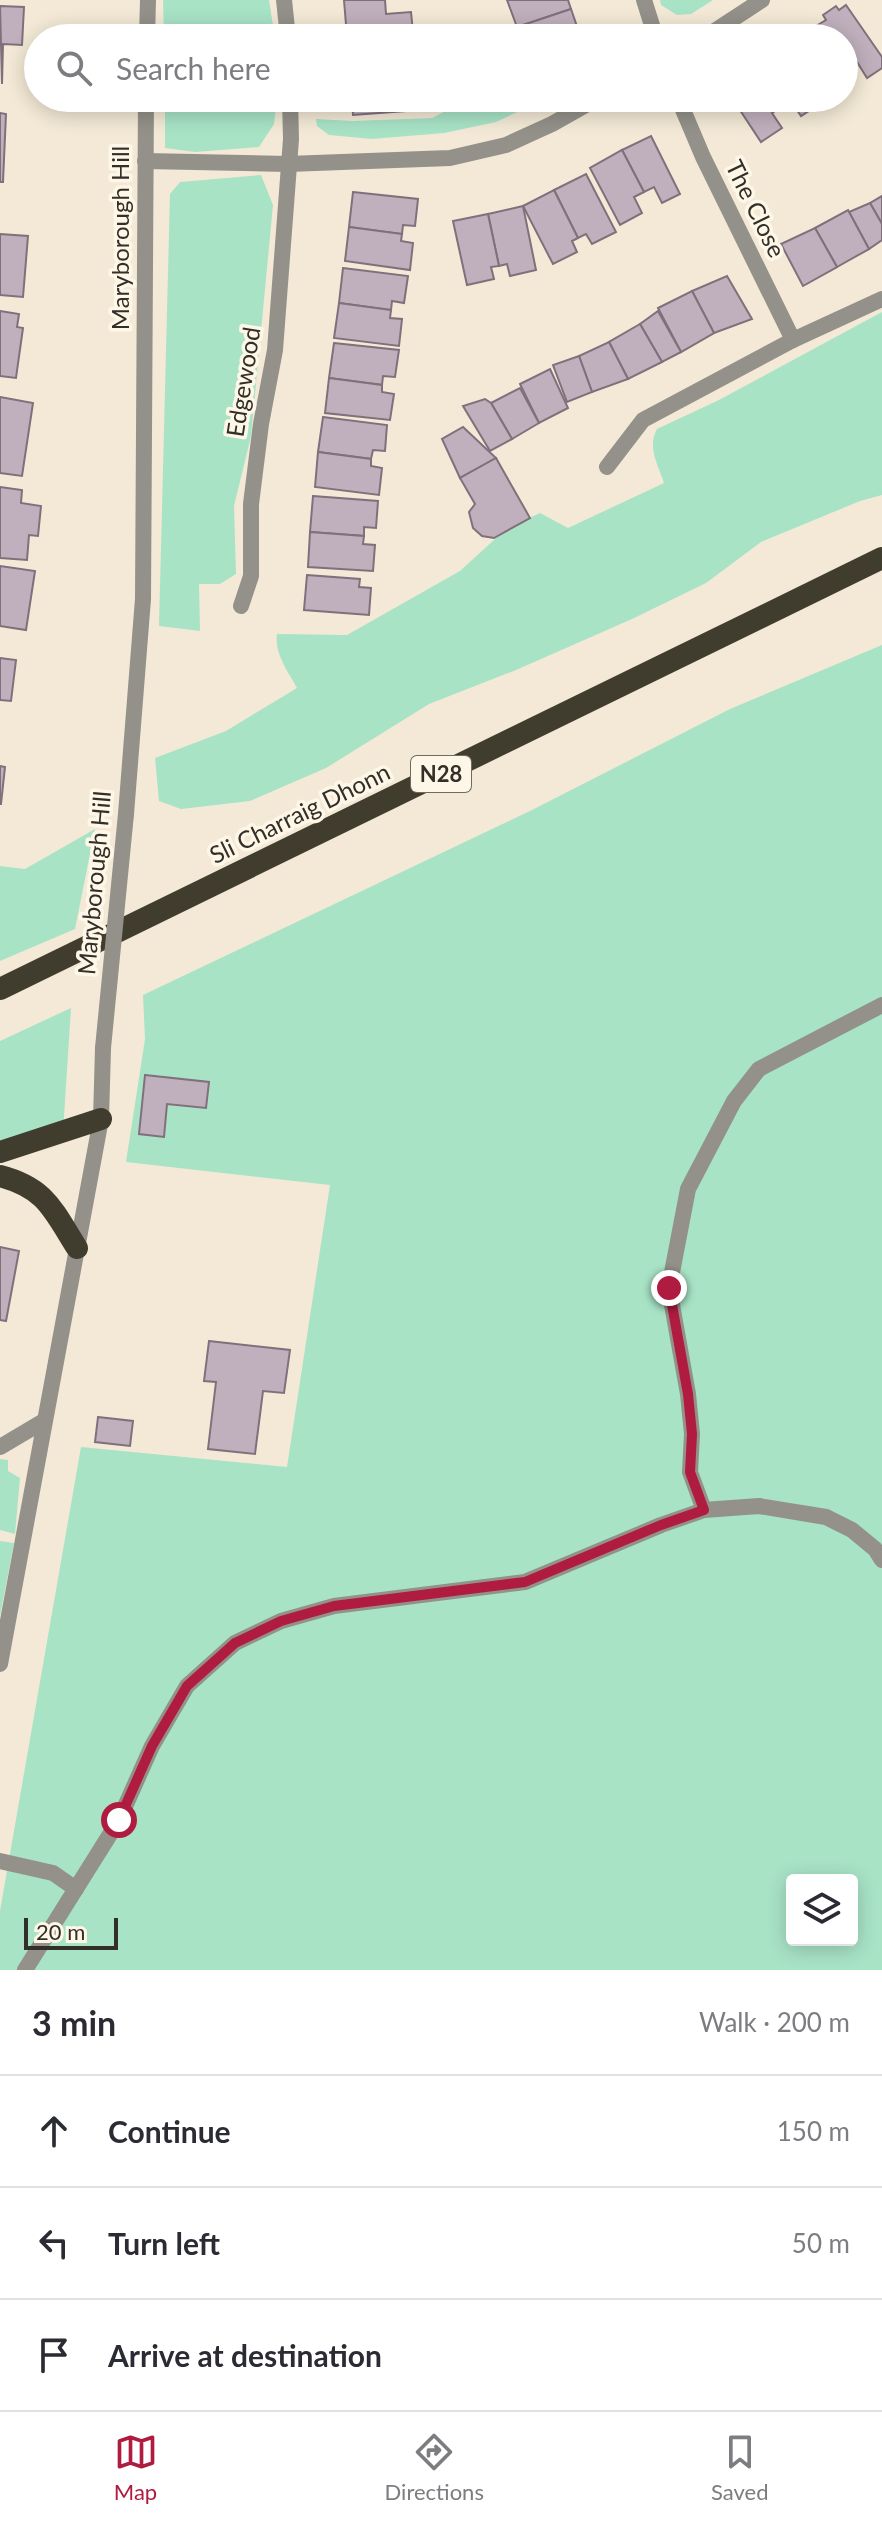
<!DOCTYPE html>
<meta charset="utf-8">
<style>
:root{--surface:#fff;--page:#f7f7f7;--text:#2b2b33;--muted:#7c7c81;--line:#e1e1e2;--accent:#af1c3f}
body{margin:0;font-family:Lato,sans-serif;background:var(--page);color:var(--text)}
.controls{position:absolute;right:24px;bottom:24px;display:grid;overflow:hidden;border-radius:8px;box-shadow:0 4px 20px #0003}
.controls button{width:72px;height:72px;display:grid;place-items:center;padding:0;border:0;border-bottom:2px solid var(--line);background:var(--surface);color:var(--text);font:40px sans-serif}
.scale{position:absolute;left:24px;bottom:20px;width:94px;box-sizing:border-box;padding-left:8px;border:4px solid #322f28;border-top:0;font-size:22px;line-height:28px;white-space:nowrap;color:#322f28;-webkit-text-stroke:6px #fef6e7;paint-order:stroke}
.stop{position:absolute;width:24px;height:24px;margin:-18px;border:6px solid #af1c3f;border-radius:50%;background:#fff}
.stop.end{background:#af1c3f;border-color:#fff;box-shadow:0 2px 8px #0008}
.list{margin:0;padding:0;list-style:none}
h2{display:flex;justify-content:space-between;align-items:center;height:104px;margin:0;padding:0 32px;font-size:34px}
h2 small{font-size:26px;font-weight:400;color:var(--muted)}
.list li{display:grid;grid-template-columns:52px 1fr auto;gap:24px;align-items:center;box-sizing:border-box;height:112px;padding:0 32px;border-top:2px solid var(--line)}
.list b{display:block;font-size:30px;white-space:nowrap}
.list em{font-size:26px;font-style:normal;color:var(--muted)}
.icon{flex:none;width:44px;height:44px;fill:none;stroke:currentColor;stroke-width:2;stroke-linecap:round;stroke-linejoin:round}
.map{position:relative;flex:none;width:882px;height:1970px;overflow:hidden}
.search{position:absolute;background:var(--surface);box-shadow:0 4px 20px #0003;left:24px;right:24px;top:24px;height:88px;display:flex;align-items:center;gap:20px;box-sizing:border-box;padding:0 28px;border-radius:44px;color:var(--muted);font-size:30px}
.sheet{height:440px;background:var(--surface)}
nav{display:flex;justify-content:space-around;align-items:center;box-sizing:border-box;height:112px;border-top:2px solid var(--line);background:var(--surface);font-size:22px;color:var(--muted)}
nav a{display:grid;justify-items:center;gap:4px}
nav .on{color:var(--accent)}
.map>svg:first-child{display:block}
</style>
<div class="map">
<svg width="882" height="1970" viewBox="0 0 882 1970">
<rect width="100%" height="100%" fill="#f3e9d6"/>
<g fill="#a8e3c6" fill-rule="evenodd">
<polygon points="163,0 269,0 275,38 164,38"/>
<polygon points="660,0 713,0 691,14 677,15 661,5"/>
<polygon points="165,98 277,98 274,124 259,147 195,152 165,148"/>
<polygon points="470,98 547,98 496,122 444,133 372,139 329,135 317,126 316,119 353,121 432,118"/>
<polygon points="261,175 273,205 251,436 234,506 236,574 220,584 199,584 200,631 159,626 170,194 180,182"/>
<path d="M882,312V495L860,501L761,542L706,583L632,619L516,670L429,704L326,768L250,801L181,809L159,801L155,758L226,731L297,688C288,672 274,653 277,634L347,635L460,571L506,529L540,513L568,528L664,483C658,464 647,448 657,429L719,400Z"/>
<path d="M882,645V1970H0V1911L81,1447L287,1467L330,1185L126,1162L145,1039L143,995L530,811L730,709ZM792,1880H852V1940H792Z"/>
<polygon points="95,829 75,929 0,961 0,866 25,869"/>
<polygon points="71,1008 63,1132 0,1151 0,1041"/>
<polygon points="0,1459 8,1460 8,1471 20,1478 15,1534 0,1530"/>
<polygon points="0,1541 14,1543 0,1616"/>
</g>
<g fill="#c0afbc" stroke="#80707c" stroke-width="2">
<polygon points="344,0 385,0 386,14 411,12 413,32 347,37"/>
<polygon points="507,0 568,0 571,9 517,27"/>
<polygon points="846,5 882,57 882,68 867,78 857,62 846,69 844,66 844,38 825,38 816,26 826,20 823,15 836,6 839,10"/>
<polygon points="0,6 24,7 22,45 3,44 2,84"/>
<polygon points="571,9 581,38 521,38 517,27"/>
<polygon points="816,26 825,38 787,38 799,30 803,35"/>
<polygon points="352,98 418,98 419,110 353,115"/>
<polygon points="732,98 775,98 781,107 772,113 782,128 761,142"/>
<polygon points="775,98 813,98 818,105 801,116 791,101 781,107"/>
<polygon points="0,113 6,114 3,182 0,182"/>
<polygon points="651,136 680,194 662,203 654,187 644,192 622,150"/>
<polygon points="622,150 644,192 634,197 642,213 620,225 590,168"/>
<polygon points="586,174 616,232 592,244 586,234 578,238 554,190"/>
<polygon points="554,190 578,238 572,241 577,252 553,264 523,206"/>
<polygon points="353,192 418,199 415,226 403,225 402,234 349,227"/>
<polygon points="882,196 882,224 870,203"/>
<polygon points="870,203 882,224 882,240 869,249 849,212"/>
<polygon points="523,206 536,270 510,276 507,264 499,266 488,214"/>
<polygon points="848,210 869,249 837,267 815,228"/>
<polygon points="488,214 499,266 491,267 494,279 467,285 453,221"/>
<polygon points="349,227 402,234 401,241 413,243 410,270 345,261"/>
<polygon points="815,228 837,267 803,286 781,244"/>
<polygon points="0,234 28,236 23,297 0,295"/>
<polygon points="343,268 408,276 404,303 392,301 391,310 339,303"/>
<polygon points="727,276 752,319 714,333 692,291"/>
<polygon points="692,291 714,333 681,352 658,308"/>
<polygon points="339,303 391,310 390,318 402,319 399,346 334,338"/>
<polygon points="0,311 19,314 17,327 23,328 16,378 0,376"/>
<polygon points="658,311 681,352 662,362 640,324"/>
<polygon points="640,324 662,362 628,379 609,342"/>
<polygon points="609,342 628,379 592,392 579,356"/>
<polygon points="334,343 399,350 395,377 383,376 382,385 329,378"/>
<polygon points="579,356 592,392 567,402 553,365"/>
<polygon points="550,369 568,408 539,423 520,384"/>
<polygon points="329,378 382,385 382,392 394,394 390,420 325,413"/>
<polygon points="520,388 539,423 512,439 491,403"/>
<polygon points="0,397 33,403 22,476 0,473"/>
<polygon points="485,399 491,403 512,439 490,451 463,406"/>
<polygon points="323,417 387,425 385,451 373,450 371,459 318,452"/>
<polygon points="463,427 496,458 460,478 442,439"/>
<polygon points="318,452 371,459 371,466 382,468 379,495 315,487"/>
<polygon points="496,458 530,518 494,538 482,536 473,528 469,512 475,504 460,478"/>
<polygon points="0,487 22,490 21,503 41,506 38,536 29,535 27,560 0,558"/>
<polygon points="313,496 378,501 376,528 364,527 364,536 310,532"/>
<polygon points="310,532 364,536 363,544 375,545 373,571 308,567"/>
<polygon points="0,566 35,571 26,630 0,626"/>
<polygon points="307,575 360,579 359,587 371,588 369,615 304,610"/>
<polygon points="0,658 16,660 11,701 0,700"/>
<polygon points="0,766 5,767 1,804 0,804"/>
<polygon points="145,1075 209,1082 206,1108 167,1104 164,1137 139,1134"/>
<polygon points="0,1247 19,1251 6,1321 0,1320"/>
<polygon points="209,1341 290,1350 284,1393 263,1391 255,1454 208,1449 216,1382 204,1381"/>
<polygon points="98,1417 133,1421 130,1446 95,1442"/>
</g>
<g fill="none" stroke-linecap="round" stroke-linejoin="round">
<g stroke="#939189" stroke-width="16">
<polyline points="704,1510 690,1472 692,1434 688,1394 669,1288 688,1189 734,1101 759,1069 882,1005"/>
<polyline points="0,1861 53,1873 76,1889"/>
<polyline points="25,1970 119,1820 152,1746 187,1686 235,1643 281,1621 334,1606 525,1582 661,1525 704,1510 759,1506 826,1517 852,1530 875,1549 882,1560"/>
</g>
<g stroke="#939189" stroke-width="16">
<polyline points="284,0 288,38"/>
<polyline points="644,0 656,38"/>
<polyline points="678,98 703,157 793,340"/>
<polyline points="607,467 643,420 793,340 882,299"/>
<polyline points="241,606 251,576 251,504 261,424 275,350 291,139 290,98"/>
<polyline points="0,1447 44,1421"/>
</g>
<g stroke="#939189" stroke-width="16">
<polyline points="147,38 148,0"/>
<polyline points="704,38 762,0"/>
<polyline points="145,161 288,164 450,158 506,145 552,124 598,98"/>
<polyline points="126,814 143,599 146,98"/>
<polyline points="0,1664 101,1119 103,1048"/>
</g>
<g stroke="#413d2e" stroke-width="22">
<polyline points="0,989 882,558"/>
<polyline points="0,1152 101,1119"/>
<path d="M0,1176C46,1188 53,1210 77,1248"/>
</g>
<polyline stroke="#939189" stroke-width="16" points="103,1048 126,814"/>
</g>
<g fill="none" stroke-linecap="round" stroke-linejoin="round">
<polyline stroke="#af1c3f" stroke-width="10" points="119,1820 152,1746 187,1686 235,1643 281,1621 334,1606 525,1582 661,1525 704,1510 690,1472 692,1434 688,1394 669,1288"/>
</g>
<g text-anchor="middle" stroke-width="7" stroke-linejoin="round" paint-order="stroke">
<rect fill="#fef6e7" stroke="#6f6b61" stroke-width="2" x="411" y="756" width="60" height="36" rx="6"/>
<g font-size="22" font-weight="bold" fill="#322f28">
<text x="441" y="782">N28</text>
</g>
<g font-size="24" fill="#322f28" stroke="#fef6e7">
<text transform="translate(755 209) rotate(64)" y="8">The Close</text>
<text transform="translate(121 238) rotate(-90)" y="8">Maryborough Hill</text>
<text transform="translate(244 382) rotate(-81)" y="8">Edgewood</text>
<text transform="translate(300 814) rotate(-26)" y="8">Sli Charraig Dhonn</text>
<text transform="translate(95 883) rotate(-85)" y="8">Maryborough Hill</text>
</g>
</g>
</svg>
<div class="controls">
<button><svg class="icon" aria-label="layers" viewBox="0 0 24 24"><path d="M12 4l9 5-9 5-9-5zM3 14l9 5 9-5"/></svg></button>
</div>
<div class="scale">20 m</div>
<div class="stop" style="left:119px;top:1820px"></div>
<div class="stop end" style="left:669px;top:1288px"></div>
<div class="search"><svg class="icon" aria-label="search" viewBox="0 0 24 24"><circle cx="10" cy="10" r="6"/><path d="M15 15l6 6"/></svg>Search here</div>
</div>
<section class="sheet">
<h2>3 min<small>Walk · 200 m</small></h2>
<ul class="list">
<li><svg class="icon" aria-label="ahead" viewBox="0 0 24 24"><path d="M12 20V5M6 11l6-6 6 6"/></svg><div><b>Continue</b></div><em>150 m</em></li>
<li><svg class="icon" aria-label="left" viewBox="0 0 24 24"><path d="M17 20v-9H6M10 6l-5 5 5 5"/></svg><div><b>Turn left</b></div><em>50 m</em></li>
<li><svg class="icon" aria-label="arrive" viewBox="0 0 24 24"><path d="M6 21V4h12l-3 4 3 4H6"/></svg><div><b>Arrive at destination</b></div></li>
</ul>
</section>
<nav>
<a class="on"><svg class="icon" aria-label="map" viewBox="0 0 24 24"><path d="M3 6l6-2 6 2 6-2v14l-6 2-6-2-6 2zM9 4v14M15 6v14"/></svg>Map</a>
<a><svg class="icon" aria-label="directions" viewBox="0 0 24 24"><path d="M12 3l9 9-9 9-9-9zM9 14v-3h6M13 9l2 2-2 2"/></svg>Directions</a>
<a><svg class="icon" aria-label="saved" viewBox="0 0 24 24"><path d="M7 4h10v16l-5-4-5 4z"/></svg>Saved</a>
</nav>
